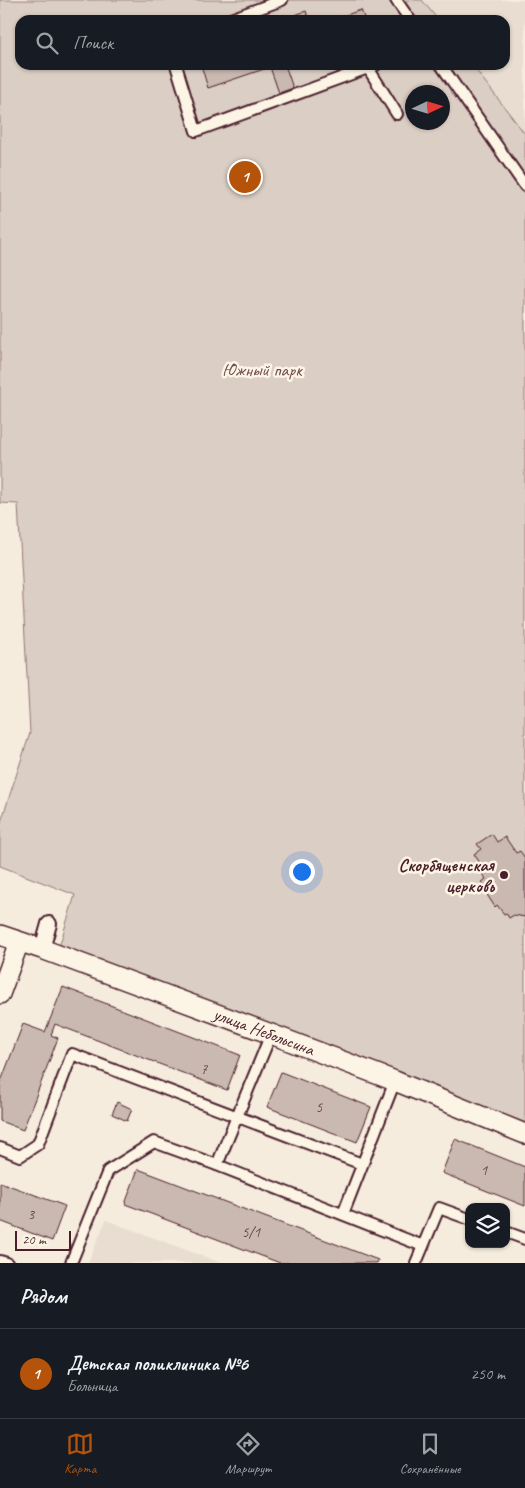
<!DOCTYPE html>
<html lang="ru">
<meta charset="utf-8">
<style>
:root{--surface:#171b24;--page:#242831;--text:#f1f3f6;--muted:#9ea1a6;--line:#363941;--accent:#b45309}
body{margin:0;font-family:Caveat,sans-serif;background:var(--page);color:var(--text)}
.controls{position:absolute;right:15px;bottom:15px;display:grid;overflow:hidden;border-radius:10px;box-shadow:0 1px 4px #0004}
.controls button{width:45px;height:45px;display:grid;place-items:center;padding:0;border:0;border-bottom:1px solid var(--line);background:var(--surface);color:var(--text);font:25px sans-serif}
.compass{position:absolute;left:405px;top:85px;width:45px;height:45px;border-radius:50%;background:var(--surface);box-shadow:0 1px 4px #0004;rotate:86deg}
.scale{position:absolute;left:15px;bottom:12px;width:56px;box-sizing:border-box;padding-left:5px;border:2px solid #4a1f2b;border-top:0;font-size:14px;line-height:18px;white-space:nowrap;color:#4a1f2b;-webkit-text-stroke:4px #fcf5e5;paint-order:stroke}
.you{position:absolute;left:301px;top:871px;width:18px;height:18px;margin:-12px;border:4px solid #fff;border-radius:50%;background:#1a73e8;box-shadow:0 0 0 8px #1a73e833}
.badge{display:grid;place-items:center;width:32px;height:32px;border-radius:50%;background:var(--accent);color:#fff;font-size:16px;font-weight:700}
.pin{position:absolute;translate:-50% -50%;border:2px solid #fff;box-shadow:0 1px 5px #0006}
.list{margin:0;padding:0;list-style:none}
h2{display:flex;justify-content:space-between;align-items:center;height:65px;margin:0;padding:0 20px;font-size:21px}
h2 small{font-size:16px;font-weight:400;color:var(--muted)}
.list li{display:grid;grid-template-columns:32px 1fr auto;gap:15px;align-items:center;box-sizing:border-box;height:90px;padding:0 20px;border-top:1px solid var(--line)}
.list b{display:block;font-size:19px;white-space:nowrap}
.list p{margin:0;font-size:16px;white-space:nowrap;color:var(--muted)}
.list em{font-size:16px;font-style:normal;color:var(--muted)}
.icon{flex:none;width:28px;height:28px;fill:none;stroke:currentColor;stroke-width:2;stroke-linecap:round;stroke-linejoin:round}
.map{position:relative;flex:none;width:525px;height:1263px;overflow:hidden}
.search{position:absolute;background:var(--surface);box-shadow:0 1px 4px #0004;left:15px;right:15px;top:15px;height:55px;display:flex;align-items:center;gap:12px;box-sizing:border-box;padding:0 18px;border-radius:15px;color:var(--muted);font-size:19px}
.sheet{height:155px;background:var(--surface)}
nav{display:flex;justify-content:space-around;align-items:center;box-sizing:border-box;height:70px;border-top:1px solid var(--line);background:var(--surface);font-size:14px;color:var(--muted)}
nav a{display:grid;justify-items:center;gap:2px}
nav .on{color:var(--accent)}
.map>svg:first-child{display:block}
</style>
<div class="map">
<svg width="525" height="1263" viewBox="0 0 525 1263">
<rect width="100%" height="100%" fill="#f5ecde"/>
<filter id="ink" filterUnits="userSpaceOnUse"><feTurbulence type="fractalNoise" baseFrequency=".02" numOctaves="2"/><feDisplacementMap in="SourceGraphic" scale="10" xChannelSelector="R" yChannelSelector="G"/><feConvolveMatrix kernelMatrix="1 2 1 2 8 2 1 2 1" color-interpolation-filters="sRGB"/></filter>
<g filter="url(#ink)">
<g fill="#e8ddd0">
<polygon points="422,0 525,0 525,134 472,65 505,65 505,20 438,20"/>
<polygon points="106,1220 221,1263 88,1263"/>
</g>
<path fill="#dbcec4" stroke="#927678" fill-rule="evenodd" d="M0,0H422L438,20H20V65H472L525,134V1129L59,947L75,895L0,866V825L30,733L18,504L0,503ZM412,92H442V122H412Z"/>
<g fill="#cab9b1" stroke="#4a1f2b">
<polygon points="361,10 365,20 331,20"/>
<polygon points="306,11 309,20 281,20"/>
<polygon points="201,65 285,65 293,88 279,93 270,67 208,88"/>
<polygon points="492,834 497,842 505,837 516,853 520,851 525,858 525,917 514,915 509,918 506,913 504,914 497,905 495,907 484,890 486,889 482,882 486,879 480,871 484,869 474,854 481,849 477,844"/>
<polygon points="63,987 240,1055 227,1090 55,1024 51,1035 58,1038 23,1130 0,1121 0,1084 23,1024 45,1032"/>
<polygon points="281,1072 371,1107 357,1142 267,1107"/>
<polygon points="117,1102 132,1109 127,1121 112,1114"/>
<polygon points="455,1139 525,1167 525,1206 442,1173"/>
<polygon points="138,1169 378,1260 377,1263 280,1263 125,1204"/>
<polygon points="0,1182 65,1206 52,1241 0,1221"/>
</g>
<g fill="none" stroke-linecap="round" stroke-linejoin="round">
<g stroke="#4a1f2b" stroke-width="14">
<g id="service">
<polyline points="396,0 410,20"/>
<polyline points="228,20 282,0"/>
<polyline points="176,65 196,131 376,65"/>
<polyline points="441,65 525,186"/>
<polyline points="368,68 397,114"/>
<polyline points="271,1034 217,1165 423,1246"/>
<polyline points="0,1148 20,1156 38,1144 72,1054 362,1164"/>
<polyline points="343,1214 395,1081"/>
<polyline points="506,1232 525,1239"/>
<polyline points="0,1261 7,1263"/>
<polyline points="71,1263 108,1171 154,1142 217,1165"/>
<polyline points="416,1263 439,1208 469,1219"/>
</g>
</g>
<g stroke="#4a1f2b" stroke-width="18">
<polyline id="pedestrian" points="42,949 49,924"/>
</g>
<g stroke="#4a1f2b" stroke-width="22">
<g id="minor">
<path id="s1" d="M0,935L42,949L271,1034L395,1081L525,1134"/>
<polyline points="0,994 19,942"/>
</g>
</g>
<use href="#service" stroke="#fcf5e5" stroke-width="10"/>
<use href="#pedestrian" stroke="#fcf5e5" stroke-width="14"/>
<use href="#minor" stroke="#fcf5e5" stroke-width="19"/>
</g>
</g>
<circle fill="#4a1f2b" stroke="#fcf5e5" stroke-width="2" cx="504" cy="875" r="5"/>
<g text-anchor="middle" stroke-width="5" stroke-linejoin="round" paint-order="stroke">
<g font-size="15" fill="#6a464c">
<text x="204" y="1074">7</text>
<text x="319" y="1112">5</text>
<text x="484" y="1175">1</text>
<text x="31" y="1219">3</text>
<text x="251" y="1237">5/1</text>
</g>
<g font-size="18" fill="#6e4b51" stroke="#fcf5e5">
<text x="262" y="376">Южный парк</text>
</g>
<g font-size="18" font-weight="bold" fill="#4a1f2b" stroke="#fcf5e5" text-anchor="end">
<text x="494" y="871">Скорбященская<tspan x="494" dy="21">церковь</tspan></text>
</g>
<g font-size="18" fill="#4a1f2b" stroke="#fcf5e5">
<text dy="6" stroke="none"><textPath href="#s1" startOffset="281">улица Небольсина</textPath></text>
</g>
</g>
</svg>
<div class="controls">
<button><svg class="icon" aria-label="layers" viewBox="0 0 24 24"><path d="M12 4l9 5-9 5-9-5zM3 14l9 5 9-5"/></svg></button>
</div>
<svg class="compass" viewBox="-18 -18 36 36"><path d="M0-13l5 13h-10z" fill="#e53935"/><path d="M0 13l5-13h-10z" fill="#9ea1a6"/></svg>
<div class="scale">20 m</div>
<div class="you"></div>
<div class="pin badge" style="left:245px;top:177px">1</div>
<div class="search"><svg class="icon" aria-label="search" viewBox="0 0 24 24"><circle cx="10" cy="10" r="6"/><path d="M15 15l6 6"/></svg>Поиск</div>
</div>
<section class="sheet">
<h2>Рядом<small></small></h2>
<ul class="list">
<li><span class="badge">1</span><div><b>Детская поликлиника №6</b><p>Больница</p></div><em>250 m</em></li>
</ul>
</section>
<nav>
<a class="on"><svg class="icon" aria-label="map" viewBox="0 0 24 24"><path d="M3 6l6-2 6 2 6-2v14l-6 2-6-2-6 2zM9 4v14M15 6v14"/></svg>Карта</a>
<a><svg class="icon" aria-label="directions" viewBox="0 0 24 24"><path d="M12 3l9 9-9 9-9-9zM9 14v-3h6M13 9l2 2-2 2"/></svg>Маршрут</a>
<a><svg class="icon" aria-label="saved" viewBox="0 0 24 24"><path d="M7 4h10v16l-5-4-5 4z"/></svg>Сохранённые</a>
</nav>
